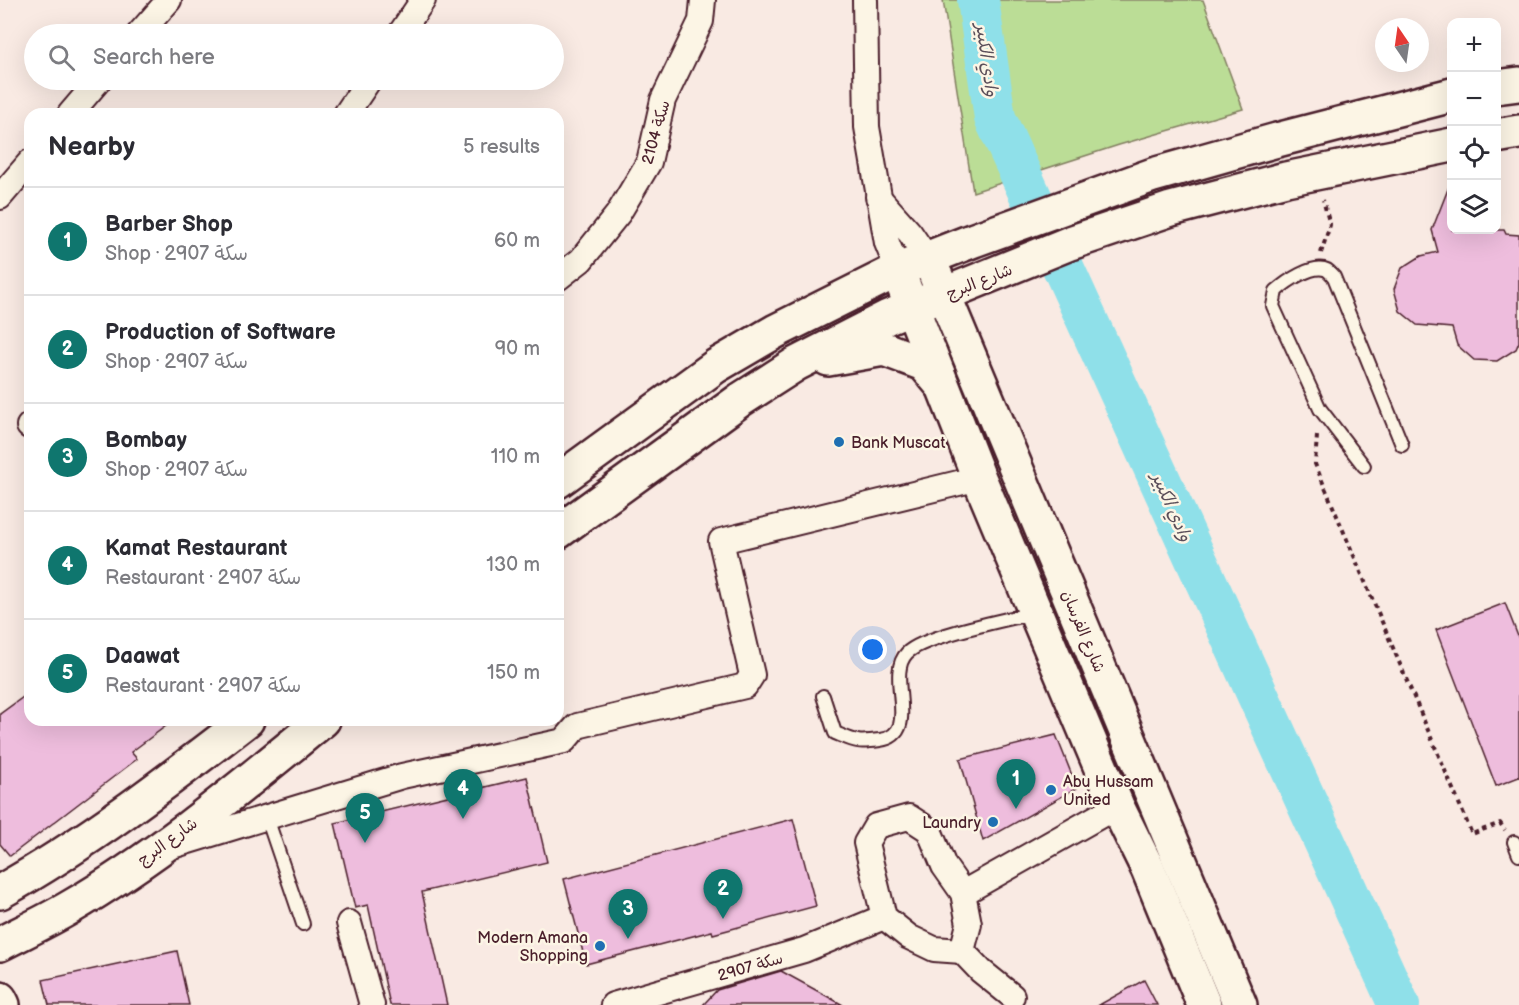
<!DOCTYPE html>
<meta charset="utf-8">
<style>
:root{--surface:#fff;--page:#f7f7f7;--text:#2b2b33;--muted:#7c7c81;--line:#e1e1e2;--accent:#0f766e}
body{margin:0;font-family:"Balsamiq Sans","Playpen Sans Arabic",sans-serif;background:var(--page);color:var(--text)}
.controls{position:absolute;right:18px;top:18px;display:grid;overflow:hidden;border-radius:12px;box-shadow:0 6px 24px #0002}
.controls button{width:54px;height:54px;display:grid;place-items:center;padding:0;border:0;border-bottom:2px solid var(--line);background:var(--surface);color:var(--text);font:30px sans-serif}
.compass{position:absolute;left:1375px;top:18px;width:54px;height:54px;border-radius:50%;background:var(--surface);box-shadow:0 6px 24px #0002;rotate:347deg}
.you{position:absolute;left:873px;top:650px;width:21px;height:21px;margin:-15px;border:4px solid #fff;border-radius:50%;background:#1a73e8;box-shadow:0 0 0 9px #1a73e833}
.badge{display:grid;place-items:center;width:39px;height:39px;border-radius:50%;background:var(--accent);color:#fff;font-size:20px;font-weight:700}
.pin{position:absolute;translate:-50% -50px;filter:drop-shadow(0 2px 3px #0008)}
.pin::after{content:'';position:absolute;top:32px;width:21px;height:18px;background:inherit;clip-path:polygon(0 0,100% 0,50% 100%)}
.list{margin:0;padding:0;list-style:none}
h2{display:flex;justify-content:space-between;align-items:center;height:78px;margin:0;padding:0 24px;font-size:26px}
h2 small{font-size:20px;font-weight:400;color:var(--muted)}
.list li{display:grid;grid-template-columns:39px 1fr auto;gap:18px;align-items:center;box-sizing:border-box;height:108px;padding:0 24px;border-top:2px solid var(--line)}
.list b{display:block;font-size:22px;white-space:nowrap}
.list p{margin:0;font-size:20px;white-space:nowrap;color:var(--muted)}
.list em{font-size:20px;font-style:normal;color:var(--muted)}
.icon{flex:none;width:33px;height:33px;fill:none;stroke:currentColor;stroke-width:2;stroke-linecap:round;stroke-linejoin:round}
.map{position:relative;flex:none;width:1519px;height:1005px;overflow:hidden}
.search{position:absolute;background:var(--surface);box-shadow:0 6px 24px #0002;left:24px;top:24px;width:540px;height:66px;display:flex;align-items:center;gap:15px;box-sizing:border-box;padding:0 21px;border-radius:33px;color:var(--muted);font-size:22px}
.panel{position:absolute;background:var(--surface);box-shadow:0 6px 24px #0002;left:24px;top:108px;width:540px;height:618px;border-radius:18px}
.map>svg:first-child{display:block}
</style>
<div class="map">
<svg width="1519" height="1005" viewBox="0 0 1519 1005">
<rect width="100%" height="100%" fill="#f9eae3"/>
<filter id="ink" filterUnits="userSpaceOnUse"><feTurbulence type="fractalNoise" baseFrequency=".0167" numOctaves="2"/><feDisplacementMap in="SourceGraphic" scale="12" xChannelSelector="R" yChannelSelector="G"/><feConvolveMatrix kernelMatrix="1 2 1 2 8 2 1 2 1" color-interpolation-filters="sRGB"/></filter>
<g filter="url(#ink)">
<polygon fill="#bbdd96" stroke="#827e60" stroke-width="1.5" points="943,0 1203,0 1243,109 1119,145 973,192"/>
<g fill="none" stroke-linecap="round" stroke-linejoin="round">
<polyline stroke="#8fe0e9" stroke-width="42" points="978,0 995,118 1399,1005"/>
</g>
<g fill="#eebddd" stroke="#4a1f2b" stroke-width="1.5">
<polygon points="1450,184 1452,230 1504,230 1506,234 1519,235 1519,342 1516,349 1497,361 1474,360 1457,345 1452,328 1417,325 1400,311 1394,289 1402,268 1421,256 1438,252 1432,230"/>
<polygon points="1505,603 1519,639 1519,777 1496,786 1436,630"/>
<polygon points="30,692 30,720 174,720 131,752 137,759 10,856 0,844 0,714"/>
<polygon points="1056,735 1077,788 983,841 960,759"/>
<polygon points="527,777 547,862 422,892 447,1005 390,1005 368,905 355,908 335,823"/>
<polygon points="793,819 816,906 713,934 712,931 586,964 564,879"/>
<polygon points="177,951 189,1005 49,1005 43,980"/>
<polygon points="781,971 843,1005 703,1005 717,990"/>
<polygon points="1144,980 1157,1005 1099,1005"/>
</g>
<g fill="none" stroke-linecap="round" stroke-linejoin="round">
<g stroke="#4a1f2b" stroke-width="16">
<g id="lane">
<path d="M1364,466L1320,409L1273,306L1276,291C1286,282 1313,263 1327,270C1330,272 1332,275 1334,277L1402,445"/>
<path d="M823,696L835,733C857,742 857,743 880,740C923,734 884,676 907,653C923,636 1008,619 1034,613"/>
<polyline points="267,818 303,924"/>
<polyline points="1514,842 1519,855"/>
</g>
</g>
<g stroke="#4a1f2b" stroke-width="28">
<g id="street">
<polyline points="865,0 867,127 887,243 898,270"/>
<polyline points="139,34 169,0"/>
<polyline points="400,34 423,0"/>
<polyline points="70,114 99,80"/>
<polyline points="346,114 369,80"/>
<polyline points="0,197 30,162"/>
<polyline points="878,197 910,233 927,258"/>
<polyline points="558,278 581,260 618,214 649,162 663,100 701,21 703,0"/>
<polyline points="29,426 30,425"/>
<polygon points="909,817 929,830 944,866 963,893 969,924 962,951 934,949 909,937 884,917 866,843 876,826"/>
<polyline points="172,846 402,776 564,741 577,726 745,686 752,675 721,541 979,478"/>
<polyline points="963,893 1117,806"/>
<polyline points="349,923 372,1005"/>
<polyline points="962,951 981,971 1012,996"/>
<polyline points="613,1005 804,950 884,917"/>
</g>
</g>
<g stroke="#4a1f2b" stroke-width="38">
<g id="secondary">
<polyline points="1496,87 1519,84"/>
<polyline points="1496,136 1519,132"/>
<polyline points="936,276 1240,1005"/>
<polyline points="904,287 979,478 1117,806 1148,869 1204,1005"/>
<polyline points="828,359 884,349 924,364 940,383"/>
<polyline points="558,481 716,366 776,331 898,270 974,240 1153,175 1277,140 1452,95"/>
<polyline points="558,532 740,400 796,364 888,317 1070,243 1171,209 1286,179 1452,145"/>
<path d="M0,892C88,843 168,781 247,720"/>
<path d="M0,944C23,932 47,921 69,908C160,855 242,786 323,720"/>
<polyline points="0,999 3,1005"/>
</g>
</g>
<g stroke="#4a1f2b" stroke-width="4" stroke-dasharray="4.5 4.5" stroke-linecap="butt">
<polyline points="1321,253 1330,225 1323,200"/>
<polyline points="1317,436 1315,464 1472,834 1500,823 1505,830"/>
</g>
<use href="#lane" stroke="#fcf5e5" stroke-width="12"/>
<use href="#street" stroke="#fcf5e5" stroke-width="24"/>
<use href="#secondary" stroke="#fcf5e5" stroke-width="33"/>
</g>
</g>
<g fill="#1f6fb2" stroke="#fcf5e5" stroke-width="2">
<circle cx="839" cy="442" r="6"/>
<circle cx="1051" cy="790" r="6"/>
<circle cx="993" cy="822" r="6"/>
<circle cx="600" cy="946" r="6"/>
</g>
<g text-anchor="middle" stroke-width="5" stroke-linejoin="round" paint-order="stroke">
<g font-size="16" fill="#4a1f2b" stroke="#fcf5e5">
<text transform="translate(655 132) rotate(-74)" y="6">سكة 2104</text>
<text transform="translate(979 281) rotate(-22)" y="6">شارع البرج</text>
<text transform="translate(1084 631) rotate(67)" y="6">شارع الفرسان</text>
<text transform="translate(167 841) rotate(-36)" y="6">شارع البرج</text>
<text transform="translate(750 966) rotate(-16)" y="6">سكة 2907</text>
</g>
<g font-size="16" fill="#4a1f2b" stroke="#fcf5e5" text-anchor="start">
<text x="851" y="448">Bank Muscat</text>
<text x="1063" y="787">Abu Hussam<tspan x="1063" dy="18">United</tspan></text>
<text x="981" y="828" text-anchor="end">Laundry</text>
<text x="588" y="943" text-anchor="end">Modern Amana<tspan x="588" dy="18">Shopping</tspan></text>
</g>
<g font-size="18" font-style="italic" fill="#5b4f5a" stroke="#fcf5e5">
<text transform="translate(987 60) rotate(82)" y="6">وادي الكبير</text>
<text transform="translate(1172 507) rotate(66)" y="6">وادي الكبير</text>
</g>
</g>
</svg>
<div class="controls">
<button>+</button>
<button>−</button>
<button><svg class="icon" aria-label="locate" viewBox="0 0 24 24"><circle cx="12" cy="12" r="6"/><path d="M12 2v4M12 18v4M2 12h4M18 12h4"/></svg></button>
<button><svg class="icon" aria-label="layers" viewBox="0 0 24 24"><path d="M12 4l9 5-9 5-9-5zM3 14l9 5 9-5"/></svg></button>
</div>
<svg class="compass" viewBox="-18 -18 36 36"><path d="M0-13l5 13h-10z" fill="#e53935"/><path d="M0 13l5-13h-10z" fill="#7c7c81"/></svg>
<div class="you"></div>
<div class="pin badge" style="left:1016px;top:809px">1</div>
<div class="pin badge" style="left:723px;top:919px">2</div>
<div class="pin badge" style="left:628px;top:939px">3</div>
<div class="pin badge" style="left:463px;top:819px">4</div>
<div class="pin badge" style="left:365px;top:843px">5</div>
<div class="search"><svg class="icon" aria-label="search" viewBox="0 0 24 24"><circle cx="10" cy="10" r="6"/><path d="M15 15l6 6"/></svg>Search here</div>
<section class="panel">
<h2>Nearby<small>5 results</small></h2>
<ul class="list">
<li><span class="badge">1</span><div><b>Barber Shop</b><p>Shop · سكة 2907</p></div><em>60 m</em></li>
<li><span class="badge">2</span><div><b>Production of Software</b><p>Shop · سكة 2907</p></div><em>90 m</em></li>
<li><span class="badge">3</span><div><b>Bombay</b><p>Shop · سكة 2907</p></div><em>110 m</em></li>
<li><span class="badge">4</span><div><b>Kamat Restaurant</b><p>Restaurant · سكة 2907</p></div><em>130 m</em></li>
<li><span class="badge">5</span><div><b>Daawat</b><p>Restaurant · سكة 2907</p></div><em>150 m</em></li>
</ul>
</section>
</div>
